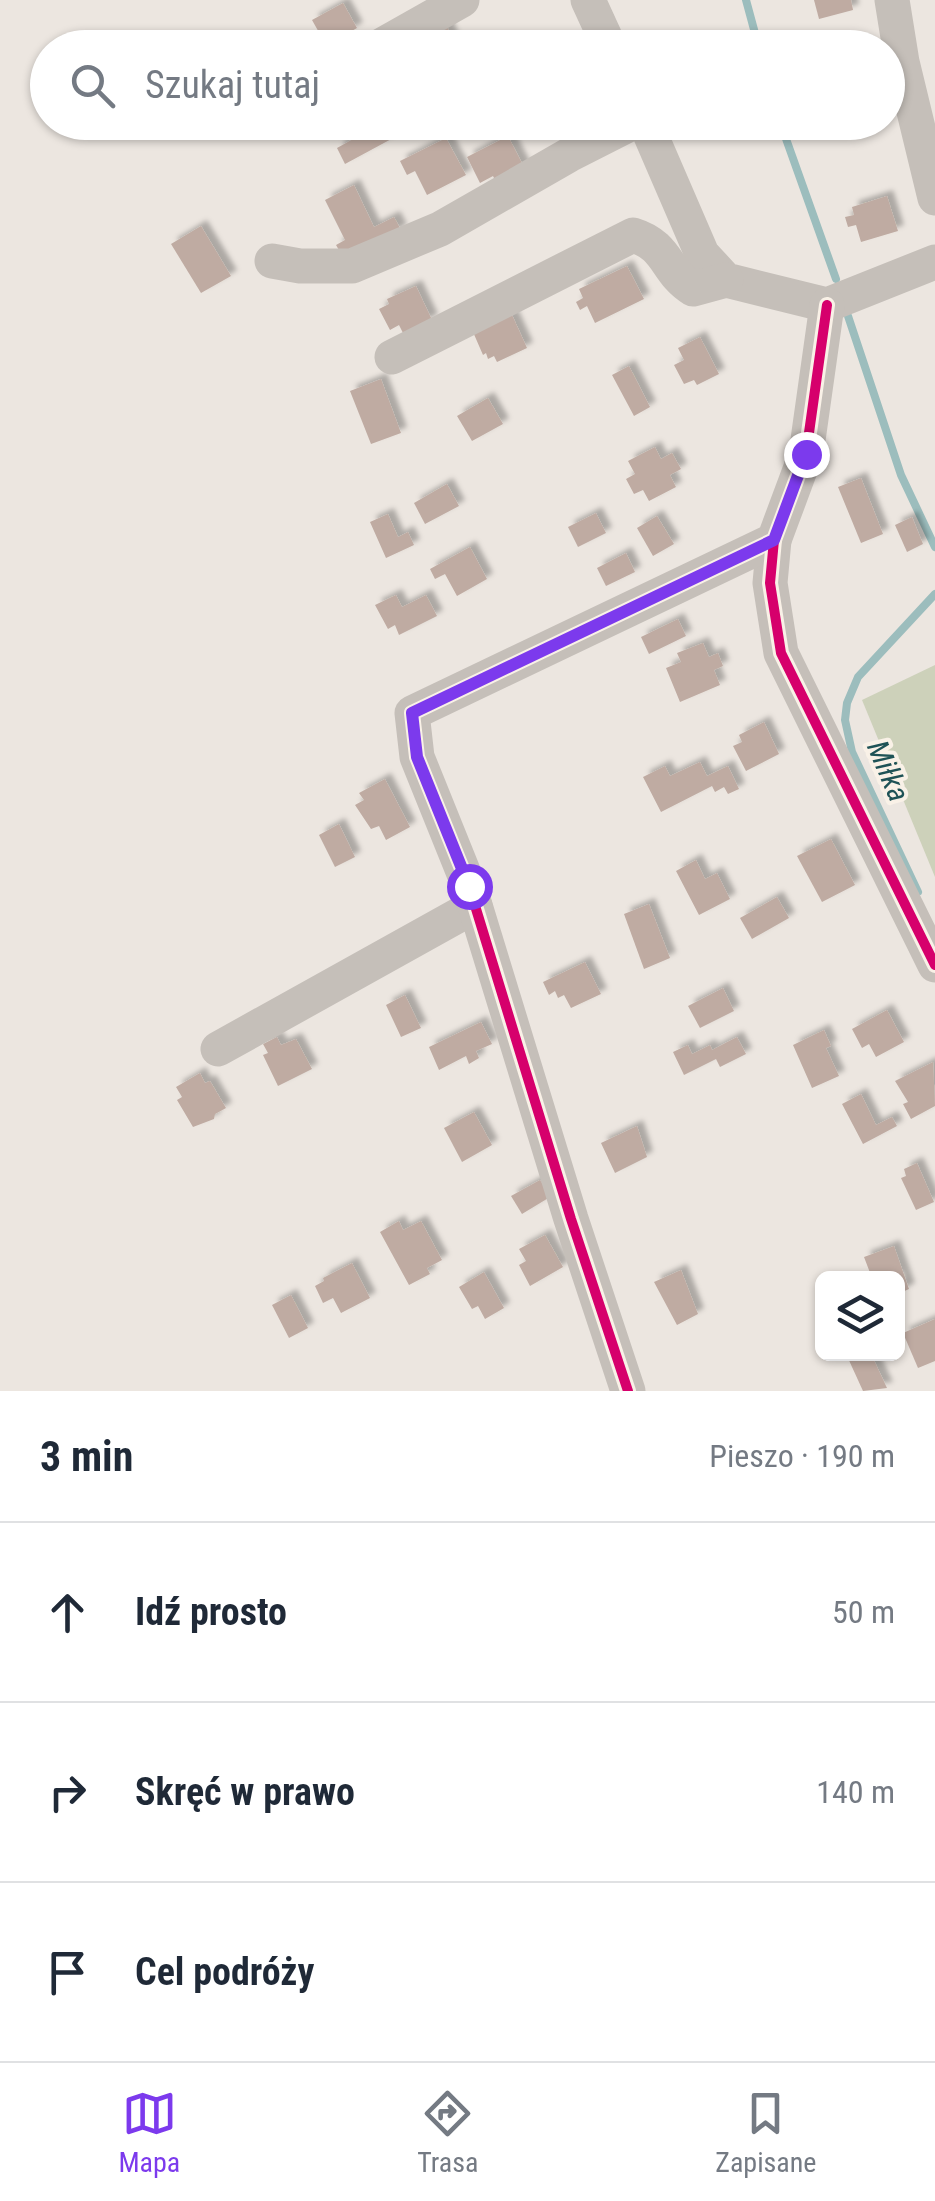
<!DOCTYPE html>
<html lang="pl">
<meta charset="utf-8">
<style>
:root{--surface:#fff;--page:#f6f6f7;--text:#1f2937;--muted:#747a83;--line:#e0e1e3;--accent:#7c3aed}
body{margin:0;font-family:"Roboto Condensed",sans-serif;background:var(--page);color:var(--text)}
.controls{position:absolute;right:30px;bottom:30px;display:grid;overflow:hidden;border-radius:15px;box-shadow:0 2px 8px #0004}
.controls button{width:90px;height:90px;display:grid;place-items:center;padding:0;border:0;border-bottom:2px solid var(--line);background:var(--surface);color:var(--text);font:50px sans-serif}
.stop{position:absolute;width:30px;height:30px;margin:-22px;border:8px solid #7c3aed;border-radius:50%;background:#fff}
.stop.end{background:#7c3aed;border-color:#fff;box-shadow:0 2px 10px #0008}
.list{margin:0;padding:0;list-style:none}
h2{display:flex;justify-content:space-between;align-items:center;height:130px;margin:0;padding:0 40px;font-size:42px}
h2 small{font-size:32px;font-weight:400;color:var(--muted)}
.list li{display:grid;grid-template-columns:65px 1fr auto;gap:30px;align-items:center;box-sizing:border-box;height:180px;padding:0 40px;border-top:2px solid var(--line)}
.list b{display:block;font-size:38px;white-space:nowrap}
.list em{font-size:32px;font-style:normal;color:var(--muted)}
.icon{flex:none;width:55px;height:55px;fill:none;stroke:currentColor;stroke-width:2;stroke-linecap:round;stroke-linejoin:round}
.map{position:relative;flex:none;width:935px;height:1391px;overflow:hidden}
.search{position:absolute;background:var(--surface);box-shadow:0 2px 8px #0004;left:30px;right:30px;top:30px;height:110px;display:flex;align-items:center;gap:25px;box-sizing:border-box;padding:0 35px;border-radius:55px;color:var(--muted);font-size:38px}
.sheet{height:670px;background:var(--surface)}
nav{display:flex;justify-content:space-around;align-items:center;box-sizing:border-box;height:140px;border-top:2px solid var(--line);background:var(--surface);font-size:28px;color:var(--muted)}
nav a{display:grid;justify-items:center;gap:5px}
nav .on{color:var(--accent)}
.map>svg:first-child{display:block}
</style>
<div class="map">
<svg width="935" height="1391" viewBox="0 0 935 1391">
<defs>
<filter id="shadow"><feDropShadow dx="6" dy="-6" stdDeviation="2.5" flood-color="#0004"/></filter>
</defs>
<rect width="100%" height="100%" fill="#ece6e0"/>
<polygon fill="#cdd1ba" points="935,665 935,877 862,700"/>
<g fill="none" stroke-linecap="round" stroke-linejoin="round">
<g stroke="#9cbdbd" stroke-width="8">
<polyline points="746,0 759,48"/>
<polyline points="780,122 836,279"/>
<polyline points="848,316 901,475 935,547"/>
<polyline points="918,892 852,752 845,720 847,703 858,677 935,594"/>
</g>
</g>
<g fill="#bfaba2" filter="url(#shadow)">
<polygon points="814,0 851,0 853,10 819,19"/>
<polygon points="343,3 357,28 326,45 312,20"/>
<polygon points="444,20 457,48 416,48 425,43 420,31"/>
<polygon points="384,122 388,122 395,137 345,164 337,148"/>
<polygon points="508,136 526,171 498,186 493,176 480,183 467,157"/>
<polygon points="446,138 466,175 427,195 415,171 407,175 400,161"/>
<polygon points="354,185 374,227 394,217 401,230 344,259 336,245 345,240 325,200"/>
<polygon points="887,196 898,231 861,242 856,225 848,227 845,217 854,215 852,207"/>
<polygon points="201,226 231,276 201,293 171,244"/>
<polygon points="627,266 644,299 595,323 587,306 580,310 576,302 583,298 579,289"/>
<polygon points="416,286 432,320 403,333 399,325 390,330 379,309 389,304 387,299"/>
<polygon points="512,315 527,348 497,362 494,356 488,359 486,353 483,355 473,332"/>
<polygon points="700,337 719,374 697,385 694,380 684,384 674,365 684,360 678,348"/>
<polygon points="629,366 650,407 634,416 612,375"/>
<polygon points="381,379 401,433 371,444 350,391"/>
<polygon points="488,398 503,424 472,441 457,416"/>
<polygon points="655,447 661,459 672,453 681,469 670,475 676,487 649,501 643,490 634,494 626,479 635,474 628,461"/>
<polygon points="861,478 883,534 861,543 838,487"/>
<polygon points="447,484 459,506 425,524 414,503"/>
<polygon points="596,513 606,533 578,547 568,527"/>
<polygon points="388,514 398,537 408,532 414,545 386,558 370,522"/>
<polygon points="657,516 674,544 653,556 637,528"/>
<polygon points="912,517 923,544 907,552 895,525"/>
<polygon points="470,547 487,579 457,596 445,574 435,579 430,569"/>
<polygon points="626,553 635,572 606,586 597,568"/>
<polygon points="396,595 402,607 426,595 437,616 399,635 395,625 388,629 375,605"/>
<polygon points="678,619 686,636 649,654 641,637"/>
<polygon points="703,643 709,657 718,653 723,666 714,670 720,685 680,702 666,668 681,662 677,653"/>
<polygon points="764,722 779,754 746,771 733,746 742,742 739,735"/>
<polygon points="700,762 707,776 728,766 739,789 728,794 724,787 715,792 712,786 661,812 643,777 665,766 670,776"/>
<polygon points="385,779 410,827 386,840 379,826 371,829 355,805 364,800 359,793"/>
<polygon points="339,824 355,857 335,867 319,835"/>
<polygon points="831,839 855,885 822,902 797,856"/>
<polygon points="696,860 705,879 717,873 730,899 699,915 676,871"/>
<polygon points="777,897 789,918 752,939 740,918"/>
<polygon points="649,904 670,958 644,969 624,914"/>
<polygon points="585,962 601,994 571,1008 564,995 558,998 555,991 549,995 543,982"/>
<polygon points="723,988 734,1011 700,1028 688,1006"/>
<polygon points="405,995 421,1028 401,1037 386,1005"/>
<polygon points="887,1010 904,1042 876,1057 869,1044 862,1048 852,1029"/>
<polygon points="481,1022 492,1044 476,1051 479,1058 469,1064 466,1056 439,1070 429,1047"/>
<polygon points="824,1030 831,1046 826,1048 839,1076 812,1088 793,1045"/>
<polygon points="277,1037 281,1045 296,1039 312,1069 278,1086 263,1055 268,1053 263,1044"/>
<polygon points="737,1037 746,1054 720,1067 716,1059 684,1075 673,1052 688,1045 692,1054 710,1045 712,1050"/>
<polygon points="933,1062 935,1106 911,1119 903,1104 908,1102 895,1081"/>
<polygon points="200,1073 205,1083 210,1081 226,1108 215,1114 214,1119 193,1127 177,1100 182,1097 176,1087"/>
<polygon points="861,1094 876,1125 892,1117 897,1126 863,1144 842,1104"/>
<polygon points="474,1112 492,1145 462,1162 444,1128"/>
<polygon points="637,1126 647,1157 615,1173 601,1143"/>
<polygon points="917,1163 934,1202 916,1210 901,1178 906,1176 904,1169"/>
<polygon points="540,1180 550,1197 522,1214 511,1196"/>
<polygon points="399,1221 403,1230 421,1221 442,1260 427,1268 430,1274 409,1285 380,1232"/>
<polygon points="545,1235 563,1267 530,1286 519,1265 526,1261 519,1249"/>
<polygon points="894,1246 909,1289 898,1294 898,1278 872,1278 864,1257"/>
<polygon points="352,1263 370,1298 341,1313 333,1298 323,1303 315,1286 324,1281 323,1278"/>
<polygon points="681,1270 698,1314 677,1325 654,1282"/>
<polygon points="484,1272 504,1308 485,1319 478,1306 472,1309 459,1287"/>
<polygon points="291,1295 308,1328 289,1338 272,1305"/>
<polygon points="935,1319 935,1361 918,1368 903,1333"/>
<polygon points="853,1354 871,1354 887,1388 863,1391 847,1356"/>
</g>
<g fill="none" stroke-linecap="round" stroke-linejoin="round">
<g stroke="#c5bfb9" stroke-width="35">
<polyline points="588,0 610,48"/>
<polyline points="892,0 902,62 935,198"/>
<polyline points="377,48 462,0"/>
<polyline points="645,122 702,254 726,280 827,305 935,262"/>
<polyline points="272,261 300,266 352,266 440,229 569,155 634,122"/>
<path d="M392,357L633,235C669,246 665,272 693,289L726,280"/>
<polyline points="774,540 770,583 781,653 935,965"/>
<polyline points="218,1049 475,906"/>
<polyline points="628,1391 571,1219 469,886 417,757 412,713 774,540 806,454 827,305"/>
</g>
<g stroke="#f9f1e7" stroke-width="16">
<g id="cycleway">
<polyline points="774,540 770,583 781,653 935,965"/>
<polyline points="628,1391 571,1219 469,886 417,757 412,713 774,540 806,454 827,305"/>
</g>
</g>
<use href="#cycleway" stroke="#d6006c" stroke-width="10"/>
</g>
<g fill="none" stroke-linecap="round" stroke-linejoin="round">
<polyline stroke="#7c3aed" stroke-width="12" points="469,886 417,757 412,713 774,540 806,454"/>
</g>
<g text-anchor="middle" stroke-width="8" stroke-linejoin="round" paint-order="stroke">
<g font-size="30" font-style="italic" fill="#1e5256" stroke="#f9f1e7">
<text transform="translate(888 771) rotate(67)" y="10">Miłka</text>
</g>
</g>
</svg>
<div class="controls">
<button><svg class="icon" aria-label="layers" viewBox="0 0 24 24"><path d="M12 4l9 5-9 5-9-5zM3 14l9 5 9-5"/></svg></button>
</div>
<div class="stop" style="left:469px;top:886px"></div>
<div class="stop end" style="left:806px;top:454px"></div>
<div class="search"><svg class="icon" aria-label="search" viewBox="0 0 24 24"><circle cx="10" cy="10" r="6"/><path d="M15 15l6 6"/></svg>Szukaj tutaj</div>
</div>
<section class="sheet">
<h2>3 min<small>Pieszo · 190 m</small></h2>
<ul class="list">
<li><svg class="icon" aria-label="ahead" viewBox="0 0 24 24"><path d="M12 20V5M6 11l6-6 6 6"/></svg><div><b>Idź prosto</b></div><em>50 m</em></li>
<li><svg class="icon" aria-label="right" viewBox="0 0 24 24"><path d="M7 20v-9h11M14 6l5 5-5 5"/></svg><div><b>Skręć w prawo</b></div><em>140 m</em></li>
<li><svg class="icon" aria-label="arrive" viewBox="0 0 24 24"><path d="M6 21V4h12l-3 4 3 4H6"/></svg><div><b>Cel podróży</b></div></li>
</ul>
</section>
<nav>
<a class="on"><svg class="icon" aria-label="map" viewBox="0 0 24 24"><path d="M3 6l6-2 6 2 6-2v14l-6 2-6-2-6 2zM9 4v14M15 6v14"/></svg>Mapa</a>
<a><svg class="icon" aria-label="directions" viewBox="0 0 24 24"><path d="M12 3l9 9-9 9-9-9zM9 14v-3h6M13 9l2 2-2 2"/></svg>Trasa</a>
<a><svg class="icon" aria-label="saved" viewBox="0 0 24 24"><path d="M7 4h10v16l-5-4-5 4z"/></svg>Zapisane</a>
</nav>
